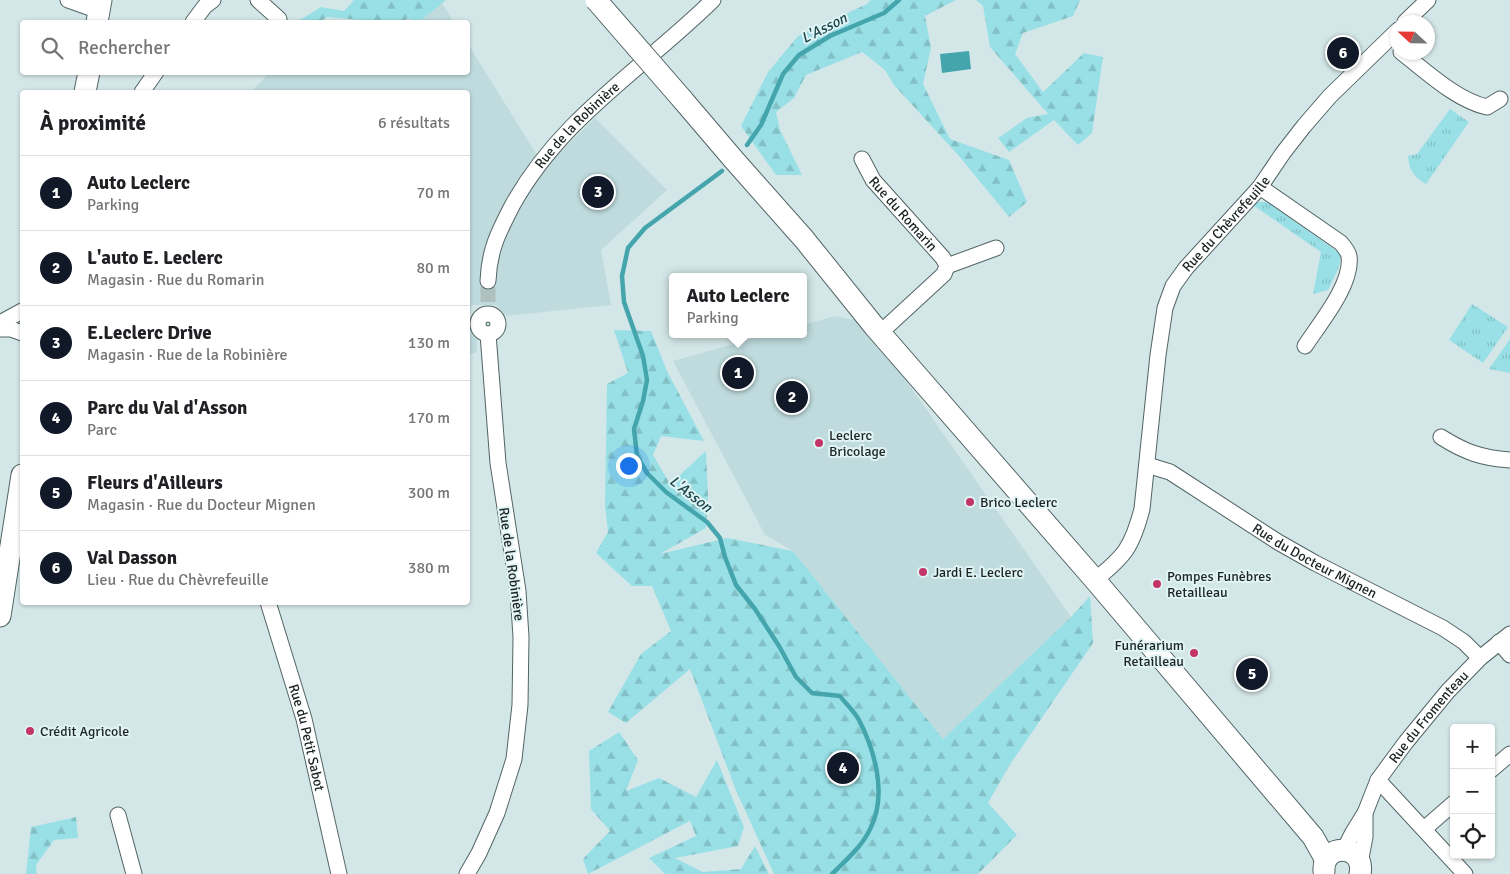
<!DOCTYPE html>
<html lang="fr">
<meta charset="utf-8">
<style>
:root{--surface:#fff;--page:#f6f6f6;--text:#202124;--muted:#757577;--line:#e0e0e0;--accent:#111827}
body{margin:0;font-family:Signika,sans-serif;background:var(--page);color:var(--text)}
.controls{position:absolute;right:15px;bottom:15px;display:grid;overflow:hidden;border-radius:5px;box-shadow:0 1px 4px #0004}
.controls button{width:45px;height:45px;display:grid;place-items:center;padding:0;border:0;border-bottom:1px solid var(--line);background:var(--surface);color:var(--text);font:25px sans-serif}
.compass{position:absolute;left:1390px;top:15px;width:45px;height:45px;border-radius:50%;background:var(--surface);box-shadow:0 1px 4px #0004;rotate:292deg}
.you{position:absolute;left:628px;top:465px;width:18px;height:18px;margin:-12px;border:4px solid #fff;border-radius:50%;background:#1a73e8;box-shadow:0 0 0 8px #1a73e833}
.badge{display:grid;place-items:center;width:32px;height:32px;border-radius:50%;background:var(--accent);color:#fff;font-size:16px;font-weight:700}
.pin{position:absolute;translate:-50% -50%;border:2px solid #fff;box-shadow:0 1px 5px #0006}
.popup{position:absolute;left:669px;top:273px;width:138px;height:65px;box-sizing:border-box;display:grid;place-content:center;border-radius:5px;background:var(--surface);filter:drop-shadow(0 1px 4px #0005);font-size:16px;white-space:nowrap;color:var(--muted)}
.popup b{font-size:19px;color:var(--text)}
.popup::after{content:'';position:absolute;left:50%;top:100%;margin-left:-10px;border:10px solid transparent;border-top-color:var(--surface)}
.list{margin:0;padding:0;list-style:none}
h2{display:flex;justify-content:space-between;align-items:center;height:65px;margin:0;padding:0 20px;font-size:21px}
h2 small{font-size:16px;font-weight:400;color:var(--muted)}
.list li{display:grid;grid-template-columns:32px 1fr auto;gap:15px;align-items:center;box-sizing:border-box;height:75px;padding:0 20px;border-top:1px solid var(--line)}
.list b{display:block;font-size:19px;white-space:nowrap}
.list p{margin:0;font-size:16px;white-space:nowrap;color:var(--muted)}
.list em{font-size:16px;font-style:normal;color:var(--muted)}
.icon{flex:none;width:28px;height:28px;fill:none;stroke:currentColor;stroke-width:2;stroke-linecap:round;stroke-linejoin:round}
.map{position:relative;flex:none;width:1510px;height:874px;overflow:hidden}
.search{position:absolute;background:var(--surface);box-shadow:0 1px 4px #0004;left:20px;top:20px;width:450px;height:55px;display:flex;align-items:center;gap:12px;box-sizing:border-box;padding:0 18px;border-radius:5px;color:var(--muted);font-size:19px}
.panel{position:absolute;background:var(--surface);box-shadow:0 1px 4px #0004;left:20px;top:90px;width:450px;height:515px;border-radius:5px}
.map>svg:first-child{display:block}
</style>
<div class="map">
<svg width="1510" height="874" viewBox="0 0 1510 874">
<defs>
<pattern id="grass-tufts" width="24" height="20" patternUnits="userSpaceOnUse" patternTransform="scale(1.25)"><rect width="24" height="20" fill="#99e0e6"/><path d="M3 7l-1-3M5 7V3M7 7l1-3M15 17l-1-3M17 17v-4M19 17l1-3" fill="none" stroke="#83c0c5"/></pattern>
<pattern id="forest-firs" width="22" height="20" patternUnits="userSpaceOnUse" patternTransform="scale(1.25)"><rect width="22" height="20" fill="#99e0e6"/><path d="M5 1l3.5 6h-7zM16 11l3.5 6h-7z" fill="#83c0c5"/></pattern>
</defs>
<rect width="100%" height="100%" fill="#d4e7e8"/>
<g fill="#bfdbdd">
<polygon points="431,0 440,0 454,22 404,22"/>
<polygon points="468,44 535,152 547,165 595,118 667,190 601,250 611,305 506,316 496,305 471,305 469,324 477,340 477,352 468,355 468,92 251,92 269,73 468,72"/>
<polygon points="835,316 850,319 864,320 1071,617 943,739 793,551 765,535 673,361 769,334 803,334 803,325"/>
</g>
<g fill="url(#grass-tufts)">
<path d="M1450,109L1469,122L1426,184C1414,177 1409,170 1408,156L1417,154Z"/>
<polygon points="1258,202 1267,202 1341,254 1339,267 1328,290 1313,294 1321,252 1254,206"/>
<polygon points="1472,304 1508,327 1483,363 1449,340"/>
<polygon points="1510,339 1510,373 1489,369"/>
</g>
<g fill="url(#forest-firs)">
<polygon points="354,0 446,0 419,22 408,18 403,22 359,22 360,20 327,17 320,22 301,22 300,20 321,7 344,11"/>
<polygon points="871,0 956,0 925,16 931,48 923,84 950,139 1009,160 1027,202 1009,217 959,156 894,85 885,70 862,52 806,75 794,98 776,112 780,130 802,175 776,175 741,126 768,72 798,36 867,4"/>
<polygon points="976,0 1080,0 1073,16 1023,33 1015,54 1043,92 1084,53 1103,57 1092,133 1078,145 1054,120 1009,152 998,138 1027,118 1048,114 990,47 983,6"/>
<polygon points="614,330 651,331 667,371 704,441 661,436 653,455 670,484 706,451 708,496 706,528 660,554 727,538 793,551 943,739 1071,617 1090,596 1093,643 1009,766 988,803 1017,835 978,874 774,874 735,788 690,669 626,723 608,712 641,654 671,631 652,586 632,586 596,553 608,532 605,506 607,384 628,373"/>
<polygon points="619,732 638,760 626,791 659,778 696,797 717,760 744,827 738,846 675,858 703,872 741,869 755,846 769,874 665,874 649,858 696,836 690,821 588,874 583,859 610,831 591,809 589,751"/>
<polygon points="76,817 78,838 54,840 36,865 37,874 26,874 31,827"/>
</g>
<polygon fill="#44a5ad" points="969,51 971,69 942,73 940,54"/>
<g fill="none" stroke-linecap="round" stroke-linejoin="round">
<g stroke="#44a5ad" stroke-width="4.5">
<polyline points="747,145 761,125 783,74 799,55 830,36 884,13 899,0"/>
<path d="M722,171L645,228L628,248L622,276L624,302L643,356L647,380L643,401L634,429L637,456L647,473L666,492L707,522L720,538L725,557L736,585L755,609L779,646L796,677L812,693L840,696C846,704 854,711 859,720C875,751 887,794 871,827C863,846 846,860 832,874"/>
</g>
<polyline stroke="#afc0c1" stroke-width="15" stroke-dasharray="15 8" stroke-linecap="butt" points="488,302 488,281"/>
<g stroke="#536465" stroke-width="17">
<g id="minor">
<polyline points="68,0 99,11"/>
<polyline points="258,0 279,19"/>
<polyline points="193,22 205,6 213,0"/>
<polyline points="1405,22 1428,0"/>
<path d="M1401,52C1426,71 1456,100 1487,107L1500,99"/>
<polyline points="142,92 156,72"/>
<path id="s1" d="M862,159L873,180L943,258L947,266L944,274L880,333"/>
<path d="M1260,187L1341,243C1344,247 1348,251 1349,256C1353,284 1320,323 1305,346"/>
<polyline points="947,266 996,248"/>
<path id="s2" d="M488,281C489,251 498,233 512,206C561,117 643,69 713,0"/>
<circle cx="488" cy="324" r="10"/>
<polyline points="0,323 22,311"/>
<polyline points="0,329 11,329 22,333"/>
<path d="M1441,437C1465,452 1481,458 1510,460"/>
<path id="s3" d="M1147,465L1170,472L1278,542L1315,563L1443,628L1464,642L1480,658"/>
<path id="s4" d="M1095,580C1125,556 1132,547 1142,509L1158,355L1165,308L1173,286L1186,268L1260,187L1283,153L1304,126L1330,96L1398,30"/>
<path id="s5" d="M268,602L304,719L339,874"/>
<polyline points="1499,642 1510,655"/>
<polyline points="1491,770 1510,754"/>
<polyline points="1378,780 1465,874"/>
<polyline points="118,815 134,874"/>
<polyline points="1424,829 1454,803"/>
<path id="s6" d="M1344,850L1352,834L1365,813L1378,780L1406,742L1448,691L1480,658L1510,634"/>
<polyline points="1360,863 1365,837 1365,813"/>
<polyline points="467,874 479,853 497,813 514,759 520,705 521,637 518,591 498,463 488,334"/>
</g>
</g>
<g stroke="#536465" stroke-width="23">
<g id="secondary">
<polyline points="97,22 101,0"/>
<polyline points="85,92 89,72"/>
<polyline points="682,99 734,160 804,239 874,326 1095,580 1313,837 1326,860"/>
<polyline points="0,616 22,475"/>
<path d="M1324,871C1322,842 1366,844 1360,874"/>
</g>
</g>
<use href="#minor" stroke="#fff" stroke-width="15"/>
<use href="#secondary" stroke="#fff" stroke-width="21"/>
<g stroke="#536465" stroke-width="23" stroke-linecap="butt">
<polyline id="secondary-bridge" points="596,0 682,99"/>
</g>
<use href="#secondary-bridge" stroke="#fff" stroke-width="21"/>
</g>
<g fill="#c23566" stroke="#e1f4f5" stroke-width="2">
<circle cx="819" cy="443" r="5"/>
<circle cx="970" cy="502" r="5"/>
<circle cx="923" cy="572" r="5"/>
<circle cx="1157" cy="584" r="5"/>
<circle cx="1194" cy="653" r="5"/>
<circle cx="30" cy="731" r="5"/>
</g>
<g text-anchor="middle" stroke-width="4" stroke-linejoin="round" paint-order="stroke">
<g font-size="14" fill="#1d2424" stroke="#e1f4f5">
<text dy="5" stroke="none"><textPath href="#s2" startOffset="184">Rue de la Robinière</textPath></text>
<text dy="5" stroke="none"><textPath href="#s1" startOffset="69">Rue du Romarin</textPath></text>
<text dy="5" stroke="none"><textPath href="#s4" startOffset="395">Rue du Chèvrefeuille</textPath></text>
<text dy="5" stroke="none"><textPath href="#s3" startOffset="194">Rue du Docteur Mignen</textPath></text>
<text transform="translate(512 564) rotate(82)" y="5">Rue de la Robinière</text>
<text dy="5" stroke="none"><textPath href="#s6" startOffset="159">Rue du Fromenteau</textPath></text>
<text dy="5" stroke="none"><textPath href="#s5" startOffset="141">Rue du Petit Sabot</textPath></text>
</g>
<g font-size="14" fill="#1d2424" stroke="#e1f4f5" text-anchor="start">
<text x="829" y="440">Leclerc<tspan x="829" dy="16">Bricolage</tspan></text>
<text x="980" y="507">Brico Leclerc</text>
<text x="933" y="577">Jardi E. Leclerc</text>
<text x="1167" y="581">Pompes Funèbres<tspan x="1167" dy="16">Retailleau</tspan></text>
<text x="1184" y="650" text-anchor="end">Funérarium<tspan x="1184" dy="16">Retailleau</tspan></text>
<text x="40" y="736">Crédit Agricole</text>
</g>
<g font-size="15" font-style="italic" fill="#1c484c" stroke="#e1f4f5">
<text transform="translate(824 28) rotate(-27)" y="5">L'Asson</text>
<text transform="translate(691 494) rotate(38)" y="5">L'Asson</text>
</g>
</g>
</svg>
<div class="controls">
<button>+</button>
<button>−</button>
<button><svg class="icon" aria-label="locate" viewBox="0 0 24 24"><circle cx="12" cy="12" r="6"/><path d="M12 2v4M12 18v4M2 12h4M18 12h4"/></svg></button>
</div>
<svg class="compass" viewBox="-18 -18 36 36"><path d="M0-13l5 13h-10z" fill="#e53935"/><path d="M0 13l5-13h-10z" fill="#757577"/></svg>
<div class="you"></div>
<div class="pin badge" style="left:738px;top:373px">1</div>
<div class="popup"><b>Auto Leclerc</b>Parking</div>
<div class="pin badge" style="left:792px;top:397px">2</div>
<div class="pin badge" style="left:598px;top:192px">3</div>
<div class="pin badge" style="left:843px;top:768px">4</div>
<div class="pin badge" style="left:1252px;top:674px">5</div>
<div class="pin badge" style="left:1343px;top:53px">6</div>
<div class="search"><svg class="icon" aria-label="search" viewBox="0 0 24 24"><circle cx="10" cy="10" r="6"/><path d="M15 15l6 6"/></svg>Rechercher</div>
<section class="panel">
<h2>À proximité<small>6 résultats</small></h2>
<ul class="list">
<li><span class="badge">1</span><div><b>Auto Leclerc</b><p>Parking</p></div><em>70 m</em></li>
<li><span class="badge">2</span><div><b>L'auto E. Leclerc</b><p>Magasin · Rue du Romarin</p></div><em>80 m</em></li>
<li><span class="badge">3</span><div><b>E.Leclerc Drive</b><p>Magasin · Rue de la Robinière</p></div><em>130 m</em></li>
<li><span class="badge">4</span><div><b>Parc du Val d'Asson</b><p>Parc</p></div><em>170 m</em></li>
<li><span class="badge">5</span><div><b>Fleurs d'Ailleurs</b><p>Magasin · Rue du Docteur Mignen</p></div><em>300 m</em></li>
<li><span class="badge">6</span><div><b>Val Dasson</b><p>Lieu · Rue du Chèvrefeuille</p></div><em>380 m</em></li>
</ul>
</section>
</div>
